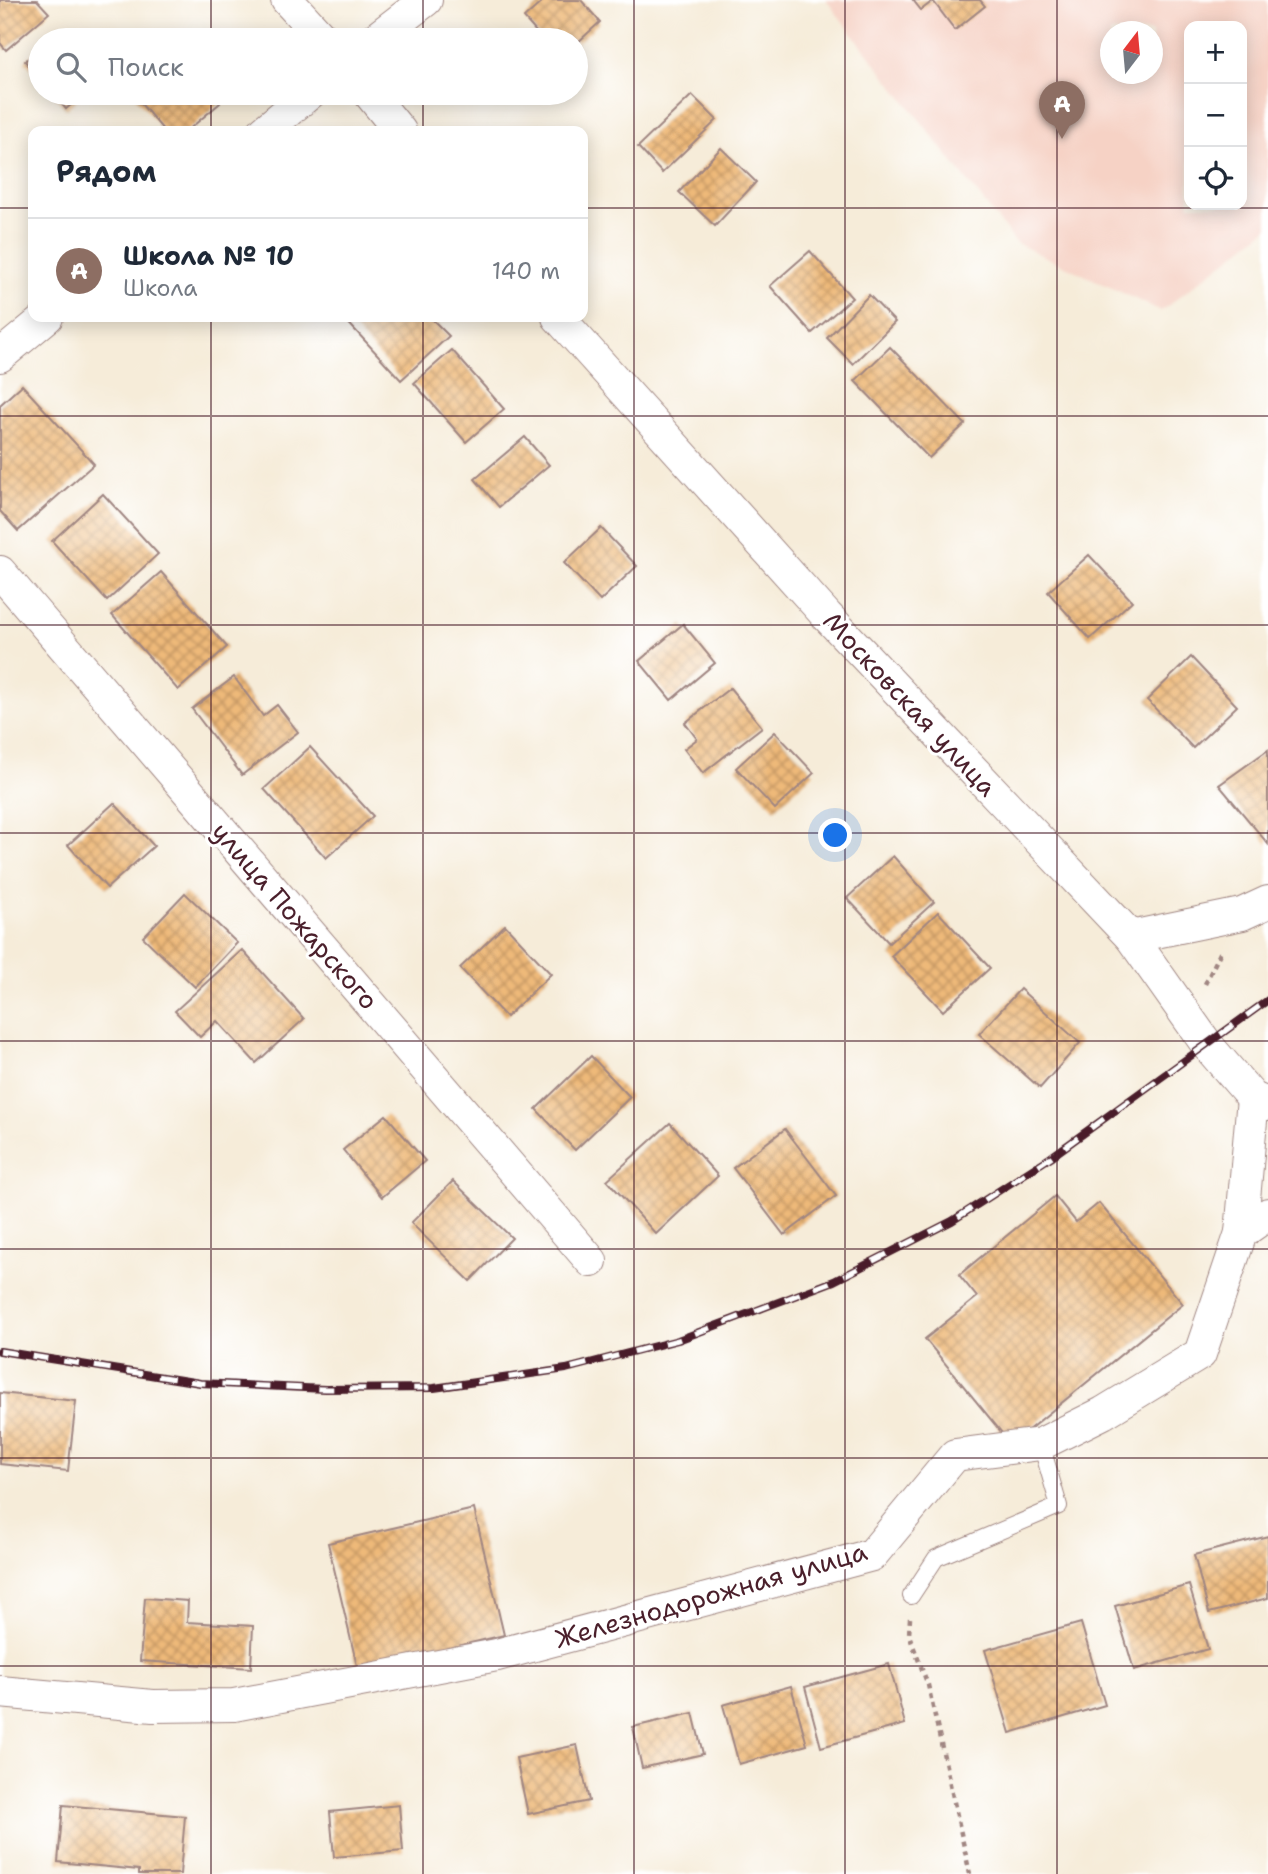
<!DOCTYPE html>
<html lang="ru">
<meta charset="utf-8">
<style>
:root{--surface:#fff;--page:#f2f2f3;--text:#1f2937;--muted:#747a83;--line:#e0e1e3;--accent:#d1495b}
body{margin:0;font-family:"Shantell Sans",sans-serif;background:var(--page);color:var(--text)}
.controls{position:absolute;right:21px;top:21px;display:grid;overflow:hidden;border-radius:14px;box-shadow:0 4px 18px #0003}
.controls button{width:63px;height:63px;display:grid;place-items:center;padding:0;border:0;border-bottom:2px solid var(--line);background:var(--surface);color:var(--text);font:35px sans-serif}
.compass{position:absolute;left:1100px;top:21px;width:63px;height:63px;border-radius:50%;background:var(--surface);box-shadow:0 4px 18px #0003;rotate:16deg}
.you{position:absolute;left:836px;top:836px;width:24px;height:24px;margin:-18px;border:5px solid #fff;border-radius:50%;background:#1a73e8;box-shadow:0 0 0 10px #1a73e833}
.badge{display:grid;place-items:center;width:46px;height:46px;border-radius:50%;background:var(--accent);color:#fff;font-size:23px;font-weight:700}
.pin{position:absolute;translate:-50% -58px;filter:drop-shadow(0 2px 4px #0008)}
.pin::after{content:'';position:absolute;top:37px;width:24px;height:21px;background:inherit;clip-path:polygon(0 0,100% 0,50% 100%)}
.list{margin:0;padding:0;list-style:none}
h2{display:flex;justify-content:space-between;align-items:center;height:91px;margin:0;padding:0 28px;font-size:30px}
h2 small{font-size:23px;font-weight:400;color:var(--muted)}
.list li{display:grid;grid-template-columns:46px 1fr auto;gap:21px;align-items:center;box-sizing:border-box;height:105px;padding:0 28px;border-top:2px solid var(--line)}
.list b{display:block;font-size:26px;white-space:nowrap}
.list p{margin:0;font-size:23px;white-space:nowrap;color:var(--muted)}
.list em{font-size:23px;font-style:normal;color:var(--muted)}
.icon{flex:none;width:38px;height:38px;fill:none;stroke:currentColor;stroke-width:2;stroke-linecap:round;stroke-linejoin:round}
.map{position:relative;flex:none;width:1268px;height:1874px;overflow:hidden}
.search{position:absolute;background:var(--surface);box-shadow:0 4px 18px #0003;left:28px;top:28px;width:560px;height:77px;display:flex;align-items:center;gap:18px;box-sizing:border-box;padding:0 24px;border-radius:38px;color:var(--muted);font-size:26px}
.panel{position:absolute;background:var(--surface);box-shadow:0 4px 18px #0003;left:28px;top:126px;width:560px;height:196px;border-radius:14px}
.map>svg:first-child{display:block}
</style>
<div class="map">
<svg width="1268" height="1874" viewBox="0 0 1268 1874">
<defs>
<pattern id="building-cross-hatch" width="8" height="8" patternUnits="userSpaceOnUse" patternTransform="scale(1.75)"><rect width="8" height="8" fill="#eeb979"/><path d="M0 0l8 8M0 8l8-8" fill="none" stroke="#c39663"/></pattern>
</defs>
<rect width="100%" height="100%" fill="#fff"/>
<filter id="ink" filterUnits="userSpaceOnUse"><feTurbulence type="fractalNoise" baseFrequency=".0143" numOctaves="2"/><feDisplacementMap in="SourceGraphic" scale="14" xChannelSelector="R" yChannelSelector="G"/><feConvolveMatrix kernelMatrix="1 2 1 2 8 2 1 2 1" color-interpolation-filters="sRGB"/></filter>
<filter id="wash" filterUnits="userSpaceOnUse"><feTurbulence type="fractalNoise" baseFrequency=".00686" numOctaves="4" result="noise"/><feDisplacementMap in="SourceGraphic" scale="28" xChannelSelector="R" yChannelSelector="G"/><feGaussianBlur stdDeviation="1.57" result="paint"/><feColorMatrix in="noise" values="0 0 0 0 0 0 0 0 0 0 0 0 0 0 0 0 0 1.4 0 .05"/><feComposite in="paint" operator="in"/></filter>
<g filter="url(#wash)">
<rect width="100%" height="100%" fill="#f6ecd9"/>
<path fill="#f6d2c5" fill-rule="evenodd" d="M826,0H1268V228L1161,311L1016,243ZM1189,26H1242V205H1189ZM1110,32H1152V74H1110Z"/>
<g id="blocks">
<g fill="url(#building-cross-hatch)">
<polygon points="0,0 37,0 49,13 6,50 0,43"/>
<polygon points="544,0 581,0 600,22 576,44 576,40 543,40 524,18"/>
<polygon points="913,0 980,0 985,6 955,30 933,1 921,10"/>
<polygon points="63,29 73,40 49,40"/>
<polygon points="40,48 40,79 25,61"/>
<polygon points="52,93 85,93 66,109"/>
<polygon points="132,93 212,93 220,103 187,131 164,131"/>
<polygon points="692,95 717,120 662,173 638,147"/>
<polygon points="721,148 756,182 715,226 679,192"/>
<polygon points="810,251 852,298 812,333 770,286"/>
<polygon points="869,295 895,322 853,364 827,338"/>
<polygon points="343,317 430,317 449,336 401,380"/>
<polygon points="890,347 965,424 929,458 855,381"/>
<polygon points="452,350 504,409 466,442 414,383"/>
<polygon points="22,385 94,464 18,531 0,511 0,405"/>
<polygon points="525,437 549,465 499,507 475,479"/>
<polygon points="103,494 158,554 107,601 52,541"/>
<polygon points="601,528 637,566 600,601 564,563"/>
<polygon points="1089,555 1132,601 1090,639 1048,592"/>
<polygon points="161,572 227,647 178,690 112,615"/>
<polygon points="683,624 715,663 671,700 639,661"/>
<polygon points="1191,657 1237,706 1193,748 1147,700"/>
<polygon points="234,677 263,716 277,705 298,732 242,775 192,709"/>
<polygon points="730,688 762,727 703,773 684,749 697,739 685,723"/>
<polygon points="775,732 814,773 775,809 736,768"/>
<polygon points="310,747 373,816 326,858 264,789"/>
<polygon points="1268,750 1268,844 1219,785"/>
<polygon points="114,803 154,846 107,888 68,845"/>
<polygon points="893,856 934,902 889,943 847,898"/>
<polygon points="185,893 237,943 195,987 143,937"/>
<polygon points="938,912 990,968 943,1011 891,956"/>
<polygon points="505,925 551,974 506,1017 460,968"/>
<polygon points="242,950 304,1019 256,1063 217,1021 200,1037 175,1011"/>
<polygon points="1020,989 1080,1043 1040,1088 979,1034"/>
<polygon points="591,1056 630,1097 575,1150 536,1109"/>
<polygon points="386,1115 425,1161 382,1197 343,1150"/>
<polygon points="670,1123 718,1176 656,1234 607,1180"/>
<polygon points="785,1129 836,1196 784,1235 733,1168"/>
<polygon points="453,1181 512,1238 470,1281 411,1223"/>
<polygon points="1055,1196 1076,1222 1099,1203 1183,1304 1011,1444 925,1339 977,1297 959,1275"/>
<polygon points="0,1393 76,1401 68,1471 0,1464"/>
<polygon points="474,1509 504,1635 358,1670 328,1543"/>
<polygon points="1268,1536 1268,1598 1209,1613 1194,1555"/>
<polygon points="1189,1585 1208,1649 1134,1670 1115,1606"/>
<polygon points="145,1598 188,1601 187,1622 253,1626 251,1668 140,1661"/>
<polygon points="1081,1623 1105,1705 1010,1733 985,1650"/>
<polygon points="889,1664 905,1724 821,1747 805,1687"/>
<polygon points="791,1686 807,1745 739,1764 723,1705"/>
<polygon points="693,1713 703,1754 642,1768 633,1727"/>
<polygon points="577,1745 589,1801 528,1814 516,1758"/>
<polygon points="63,1805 185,1816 180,1874 139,1874 139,1870 58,1862"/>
<polygon points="399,1805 403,1851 334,1857 330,1812"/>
</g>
</g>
</g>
<g filter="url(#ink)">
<use href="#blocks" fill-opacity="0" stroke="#a08682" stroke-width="2"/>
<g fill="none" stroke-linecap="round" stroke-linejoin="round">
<g stroke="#a08682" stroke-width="18">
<polyline id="lane" points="911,1596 936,1558 1059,1506 1041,1444"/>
</g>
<g stroke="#a08682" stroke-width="34">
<g id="street">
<polyline points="287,0 324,40"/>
<polyline points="374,40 426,0"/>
<polyline points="369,93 400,131"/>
<polyline points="264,131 310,93"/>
<polyline points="558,317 827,616 1131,937 1208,1046 1253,1098 1268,1104"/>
<polyline points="0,356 47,317"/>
<polyline points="0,572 591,1261"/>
<polyline points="1131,937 1242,914 1268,902"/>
<polyline points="1241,1233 1253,1098"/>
<polyline points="0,1692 153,1706 234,1705 497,1655 872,1555 955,1455 1041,1444 1103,1413 1200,1354 1241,1233 1268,1214"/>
</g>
</g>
<g stroke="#a08682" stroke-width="4.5" stroke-dasharray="5 5" stroke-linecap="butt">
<polyline points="1205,984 1221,951"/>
<polyline points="910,1618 909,1635 928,1685 970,1874"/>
</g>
<use href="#lane" stroke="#fff" stroke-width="16"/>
<use href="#street" stroke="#fff" stroke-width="32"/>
<g stroke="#4a1f2b" stroke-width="8">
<polyline id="rail" points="0,1351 200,1383 325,1389 434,1388 566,1369 678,1340 834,1281 952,1221 1051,1157 1268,1000"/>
</g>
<use href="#rail" stroke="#fff" stroke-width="5" stroke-dasharray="16" stroke-linecap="butt"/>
</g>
</g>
<path fill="none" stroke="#4a1f2b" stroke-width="2" stroke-opacity="0.55" d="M211,0V40M423,0V40M634,0V1874M845,0V1874M1057,0V1874M211,93V131M423,93V131M0,208H33M583,208H1268M211,317V1874M423,317V1874M0,416H1268M0,625H1268M0,833H1268M0,1041H1268M0,1249H1268M0,1458H1268M0,1666H1268"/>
<g text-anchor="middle" stroke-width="6" stroke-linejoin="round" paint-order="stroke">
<g font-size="26" fill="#4a1f2b" stroke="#fff">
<text transform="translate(910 704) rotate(47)" y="9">Московская улица</text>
<text transform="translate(295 916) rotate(49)" y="9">улица Пожарского</text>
<text transform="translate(711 1595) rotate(-16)" y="9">Железнодорожная улица</text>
</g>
</g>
</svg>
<div class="controls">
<button>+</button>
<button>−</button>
<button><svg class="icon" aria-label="locate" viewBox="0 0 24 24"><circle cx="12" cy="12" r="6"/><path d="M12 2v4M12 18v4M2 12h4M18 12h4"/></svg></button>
</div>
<svg class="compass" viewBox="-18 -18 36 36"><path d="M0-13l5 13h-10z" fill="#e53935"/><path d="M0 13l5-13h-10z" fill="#747a83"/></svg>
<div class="you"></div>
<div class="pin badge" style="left:1062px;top:139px;background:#8d6e63">A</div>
<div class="search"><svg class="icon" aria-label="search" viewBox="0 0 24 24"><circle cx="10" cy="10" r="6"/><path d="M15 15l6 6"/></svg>Поиск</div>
<section class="panel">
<h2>Рядом<small></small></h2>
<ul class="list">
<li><span class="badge" style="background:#8d6e63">A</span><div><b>Школа № 10</b><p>Школа</p></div><em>140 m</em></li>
</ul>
</section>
</div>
